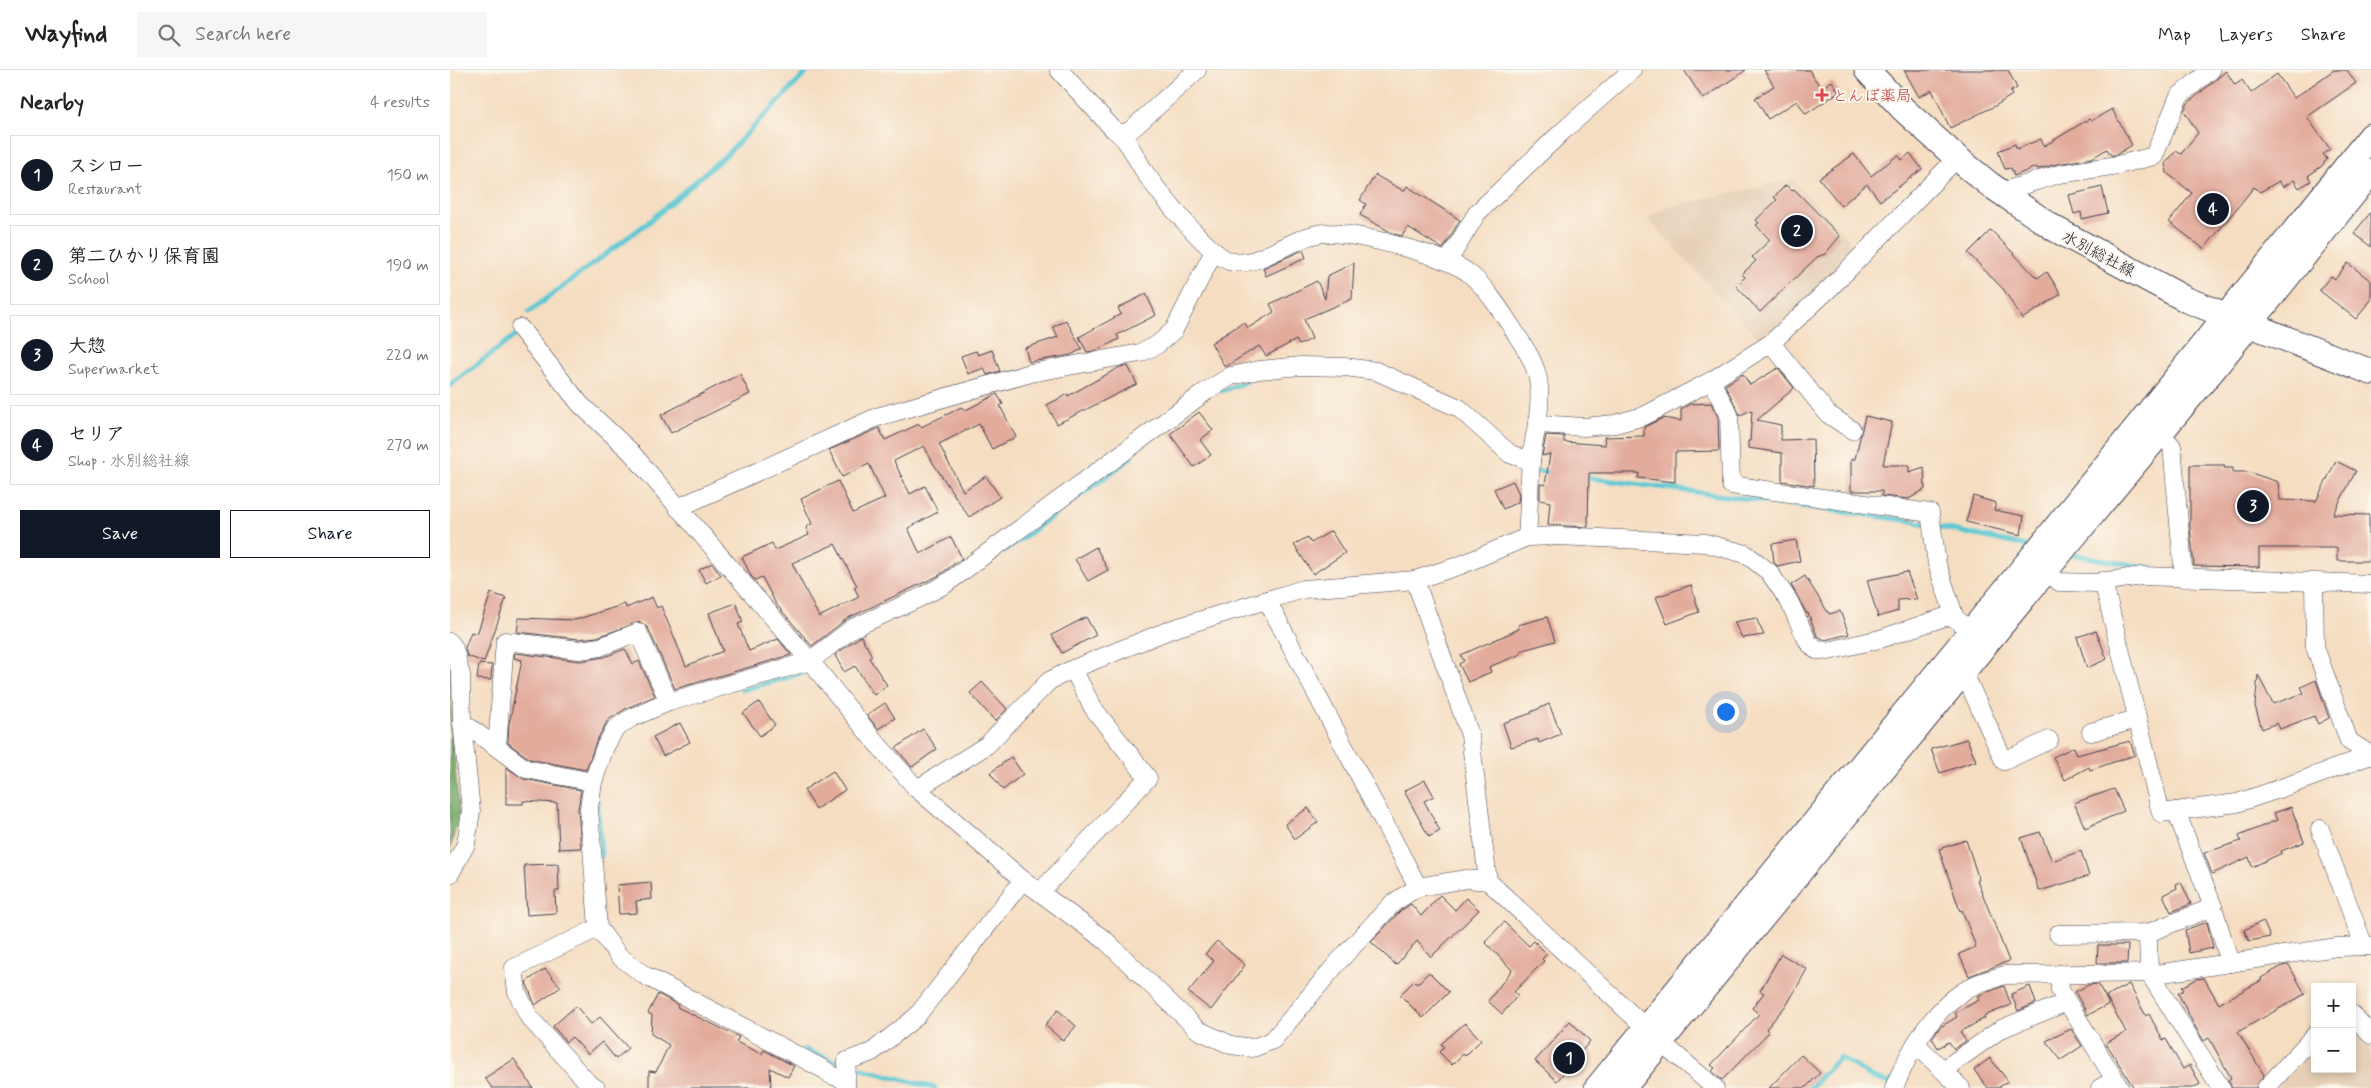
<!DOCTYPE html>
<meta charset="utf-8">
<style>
:root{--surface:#fff;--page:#f6f6f6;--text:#222;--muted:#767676;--line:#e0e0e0;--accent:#111827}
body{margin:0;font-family:Mynerve,"Klee One",sans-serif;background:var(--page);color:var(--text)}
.controls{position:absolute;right:15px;bottom:15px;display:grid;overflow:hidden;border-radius:0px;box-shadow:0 2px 8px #0003}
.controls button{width:45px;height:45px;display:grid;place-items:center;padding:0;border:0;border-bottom:1px solid var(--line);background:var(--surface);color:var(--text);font:25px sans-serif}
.you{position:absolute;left:1275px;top:641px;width:18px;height:18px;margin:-12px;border:4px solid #fff;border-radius:50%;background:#1a73e8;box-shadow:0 0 0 8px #1a73e833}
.badge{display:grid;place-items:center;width:32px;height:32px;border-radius:50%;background:var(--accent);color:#fff;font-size:16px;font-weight:700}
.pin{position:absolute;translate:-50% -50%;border:2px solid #fff;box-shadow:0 1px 5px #0006}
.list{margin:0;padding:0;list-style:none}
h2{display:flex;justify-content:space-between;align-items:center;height:65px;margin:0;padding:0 20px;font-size:21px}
h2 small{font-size:16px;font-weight:400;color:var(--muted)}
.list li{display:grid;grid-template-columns:32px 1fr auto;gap:15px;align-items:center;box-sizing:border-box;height:80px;margin:0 10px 10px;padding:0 10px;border:1px solid var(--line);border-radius:0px}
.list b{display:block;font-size:19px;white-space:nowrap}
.list p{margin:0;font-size:16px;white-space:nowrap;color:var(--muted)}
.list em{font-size:16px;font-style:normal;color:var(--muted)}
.actions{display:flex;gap:10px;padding:15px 20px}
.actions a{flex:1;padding:11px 0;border:1px solid var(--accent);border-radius:0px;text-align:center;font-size:18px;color:var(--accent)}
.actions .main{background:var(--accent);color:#fff}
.icon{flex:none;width:28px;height:28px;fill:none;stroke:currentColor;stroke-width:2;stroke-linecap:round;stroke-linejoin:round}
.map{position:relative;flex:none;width:1921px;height:1018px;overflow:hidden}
header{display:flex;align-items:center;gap:30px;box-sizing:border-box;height:70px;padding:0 25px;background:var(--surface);border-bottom:1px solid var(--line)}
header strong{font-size:24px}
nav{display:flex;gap:28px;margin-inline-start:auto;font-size:18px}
.search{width:350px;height:45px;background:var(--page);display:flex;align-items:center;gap:12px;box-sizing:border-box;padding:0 18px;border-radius:0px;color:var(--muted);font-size:19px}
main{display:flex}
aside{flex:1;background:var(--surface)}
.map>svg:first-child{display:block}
</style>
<header>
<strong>Wayfind</strong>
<div class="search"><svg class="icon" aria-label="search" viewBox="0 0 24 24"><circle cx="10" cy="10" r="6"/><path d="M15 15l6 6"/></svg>Search here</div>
<nav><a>Map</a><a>Layers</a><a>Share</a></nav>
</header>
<main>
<aside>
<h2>Nearby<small>4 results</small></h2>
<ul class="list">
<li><span class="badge">1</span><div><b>スシロー</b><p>Restaurant</p></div><em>150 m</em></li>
<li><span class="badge">2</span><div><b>第二ひかり保育園</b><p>School</p></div><em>190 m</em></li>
<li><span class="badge">3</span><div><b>大惣</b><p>Supermarket</p></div><em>220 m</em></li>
<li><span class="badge">4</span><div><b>セリア</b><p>Shop · 水別総社線</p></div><em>270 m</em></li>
</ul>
<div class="actions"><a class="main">Save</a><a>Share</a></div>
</aside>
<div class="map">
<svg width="1921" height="1018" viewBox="0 0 1921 1018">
<rect width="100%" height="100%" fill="#fbf7ec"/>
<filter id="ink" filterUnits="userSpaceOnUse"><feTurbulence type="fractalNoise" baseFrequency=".02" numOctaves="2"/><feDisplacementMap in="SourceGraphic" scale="10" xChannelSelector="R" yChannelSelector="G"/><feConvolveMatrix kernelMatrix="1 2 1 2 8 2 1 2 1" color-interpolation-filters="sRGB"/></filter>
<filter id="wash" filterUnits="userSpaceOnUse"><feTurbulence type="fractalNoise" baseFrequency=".0096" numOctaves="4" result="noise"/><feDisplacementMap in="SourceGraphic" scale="20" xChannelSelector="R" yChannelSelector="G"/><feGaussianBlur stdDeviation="1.12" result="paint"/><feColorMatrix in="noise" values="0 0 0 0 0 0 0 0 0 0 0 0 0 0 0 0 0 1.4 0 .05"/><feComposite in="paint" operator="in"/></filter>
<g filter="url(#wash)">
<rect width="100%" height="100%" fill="#f5ddc1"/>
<g fill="#e6cfb6">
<polygon points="1343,109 1409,181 1313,273 1197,148 1214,138"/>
<polygon points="1902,959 1921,978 1921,1018 1827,1018 1865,976 1865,999 1902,999"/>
</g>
<polygon fill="#75aa66" stroke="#4c6650" points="0,588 2,591 1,652 9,744 0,780"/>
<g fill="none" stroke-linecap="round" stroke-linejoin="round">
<g stroke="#5bc7d4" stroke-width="5">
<polyline points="79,242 201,150 277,84 359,0"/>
<polyline points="0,315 66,265"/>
<polyline points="772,321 797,311"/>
<polyline points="1033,370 1049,384"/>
<polyline points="1058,391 1073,399 1102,403"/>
<polyline points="1133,407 1461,451 1581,477"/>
<polyline points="555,481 681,388"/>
<polyline points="1619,484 1701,498"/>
<polyline points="292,620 340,607 356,601"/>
<polyline points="148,732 151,786"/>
<polyline points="354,979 393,994"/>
<polyline points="401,996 485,1018"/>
<polyline points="1360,1018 1390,987 1423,1008 1440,1013 1442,1010"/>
</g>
</g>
<g id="blocks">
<g fill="#e2ab9c" fill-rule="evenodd">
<polygon points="1234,0 1296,0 1253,29"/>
<polygon points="1314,0 1359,0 1371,18 1382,11 1389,22 1356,44 1347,31 1318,49 1305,28 1324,16"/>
<polygon points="1454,0 1558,0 1567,18 1560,22 1562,25 1545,36 1500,58 1482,20 1469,27"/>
<polygon points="1884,0 1897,0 1906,13 1857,47 1880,79 1873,84 1877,89 1872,96 1858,106 1861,111 1849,118 1844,110 1833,117 1829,111 1810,122 1804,117 1754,179 1719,152 1742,123 1717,103 1715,94 1726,81 1731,84 1748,63 1734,41 1738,33 1776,1 1785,15 1792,10 1801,23 1827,4 1844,28"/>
<polygon points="1662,39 1682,75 1666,85 1661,85 1657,79 1642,88 1607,94 1588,99 1586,97 1564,106 1561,98 1555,99 1548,81 1565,74 1567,79 1591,69 1594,76 1639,49 1641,51"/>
<polygon points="1460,83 1472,99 1430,131 1417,114 1391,136 1369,108 1404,84 1421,106 1448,85 1452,90"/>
<polygon points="925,105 954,121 957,116 1010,150 993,179 958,157 952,166 944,164 910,145 916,134 910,130"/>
<polygon points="1336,115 1342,121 1344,119 1390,166 1375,184 1367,187 1310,242 1286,216 1295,207 1292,204 1306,191 1302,187 1320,170 1306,155 1309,153 1306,150 1327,130 1324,127"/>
<polygon points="1652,117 1658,143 1632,149 1631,142 1624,144 1619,125"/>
<polygon points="1921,142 1921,177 1904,163"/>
<polygon points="1541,160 1587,208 1597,202 1611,224 1572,249 1554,220 1518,183"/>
<polygon points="853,180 856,188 816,206 813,198"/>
<polygon points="904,193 902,229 854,249 862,269 849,275 846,270 816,286 809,276 775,297 761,273 794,252 798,258 824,242 820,234 867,211 875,229 877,206"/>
<polygon points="1898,193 1921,211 1921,230 1906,249 1869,220 1881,206 1885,209"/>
<polygon points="696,224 706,245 667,265 669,269 648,280 637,282 629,267 671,244 668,238"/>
<polygon points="616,250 632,279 621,285 579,292 575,278 608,267 603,257"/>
<polygon points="542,280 550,301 537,305 534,298 518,304 511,286 526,281 528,285"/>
<polygon points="678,296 687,314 607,354 597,335 618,324 618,326 670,297"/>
<polygon points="1328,298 1344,318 1307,350 1331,355 1331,370 1363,369 1364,416 1332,411 1332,383 1298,378 1298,371 1300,371 1302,340 1290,345 1275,315 1293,304 1300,315"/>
<polygon points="290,304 300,324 221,363 211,345"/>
<path d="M547,324L553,334L550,336L566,367L542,379L529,354L489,374L513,421L536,406L550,427L519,447L483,393L474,376L444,391L460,424L475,416L488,442L458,458L470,484L501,467L512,488L488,506L398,548L362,576L326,534L312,507L305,510L301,506L292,487L322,473L325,480L359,465L356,457L362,454L351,429L388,411L403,443L435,428L419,394L392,407L379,380L429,358L435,370L469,354L471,357L512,337L514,341ZM385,474L407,516L404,517L409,527L369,547L342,493Z"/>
<polygon points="1261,333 1268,347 1269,381 1225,382 1225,412 1188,408 1189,403 1139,403 1138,457 1098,455 1100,432 1090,430 1090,414 1095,415 1100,384 1092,386 1096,365 1114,366 1114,372 1155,375 1154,367 1194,366 1194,357 1213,348 1231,351 1231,339 1240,334"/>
<polygon points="749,342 763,360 750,370 761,385 744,397 720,364"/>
<polygon points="1415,346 1442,352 1433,395 1459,395 1459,402 1474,397 1475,419 1459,429 1432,426 1432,421 1401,421 1401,389 1405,389"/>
<polygon points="1886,391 1906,401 1883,444 1919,445 1919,491 1887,491 1887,478 1809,478 1809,497 1744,496 1740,457 1740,395 1775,395 1774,398 1783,398 1783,402 1798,402 1828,412 1830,430 1866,431"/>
<polygon points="1063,411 1069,424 1068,432 1053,439 1044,419"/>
<polygon points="1523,426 1546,433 1544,440 1574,446 1571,465 1516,452"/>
<polygon points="881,461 895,483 863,504 844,475 857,467 861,473"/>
<polygon points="1346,470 1350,491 1327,496 1324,492 1322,474"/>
<polygon points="646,477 658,500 638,511 625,489"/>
<polygon points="262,493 271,505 256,513 249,500"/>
<polygon points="1457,502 1467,529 1448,530 1448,541 1428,547 1417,510"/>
<polygon points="1355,506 1379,544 1390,541 1399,564 1375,570 1367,566 1358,543 1357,544 1341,515"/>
<polygon points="1241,515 1249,542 1217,554 1206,527"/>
<polygon points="41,523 56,528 34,592 17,586 15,578 21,562 27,564"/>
<polygon points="202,527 207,538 211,536 236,596 273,581 259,543 286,533 293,552 288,554 299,581 328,569 341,585 225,619 198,558 190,552 147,567 129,569 67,562 69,548 125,550 175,534 176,538"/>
<polygon points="636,547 646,565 612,583 602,565"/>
<polygon points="1097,547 1105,571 1070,581 1071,584 1039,597 1041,602 1018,612 1009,594 1014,591 1011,585 1069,559 1068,555"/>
<polygon points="1306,548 1314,565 1292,568 1284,552"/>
<polygon points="1646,561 1657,589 1637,598 1627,567"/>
<polygon points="411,566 422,586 419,588 437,615 424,625 405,596 394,602 385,585"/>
<polygon points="175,579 183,594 189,591 205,626 177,638 158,650 146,672 136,700 80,689 58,673 59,654 72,590 64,588 65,583 130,591 154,587"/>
<polygon points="29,594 42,595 41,610 27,609"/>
<polygon points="1808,605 1823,634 1854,623 1851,617 1866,610 1879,648 1868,654 1864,646 1830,659 1827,653 1812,659 1805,636"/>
<polygon points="532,612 557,639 545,651 520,623"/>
<polygon points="309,632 325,655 310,666 293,643"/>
<polygon points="435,633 445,648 428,659 417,645"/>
<polygon points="1099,634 1111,664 1089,673 1088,669 1061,677 1053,653 1082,643 1081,642"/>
<polygon points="230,653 240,672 213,686 203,667"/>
<polygon points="473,659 487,679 462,697 446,678"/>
<polygon points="1517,669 1526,691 1490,703 1481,679"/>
<polygon points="1680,671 1685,685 1640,700 1639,697 1615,710 1603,687 1624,677 1627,685"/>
<polygon points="561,687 573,704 553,720 540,703"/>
<polygon points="56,697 74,709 131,720 128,739 131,778 109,779 107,733 73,731 73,734 56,734"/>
<polygon points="383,701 395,720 366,739 354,720"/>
<polygon points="975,710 984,726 974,731 990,761 979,767 954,721"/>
<polygon points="1664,719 1674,741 1635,758 1624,733"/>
<polygon points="1841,737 1854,772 1831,781 1832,783 1802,797 1799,787 1762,804 1754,783 1791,771 1789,766 1827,750 1824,743"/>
<polygon points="858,738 868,752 845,769 835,754"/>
<polygon points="1590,762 1602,791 1631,781 1639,806 1589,821 1571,768"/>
<polygon points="1516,770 1529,810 1527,810 1559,891 1519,906 1509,884 1526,877 1512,840 1510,841 1489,779"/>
<polygon points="108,794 109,821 105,821 106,843 77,845 74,795"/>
<polygon points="201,812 202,829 186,831 187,843 169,844 167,815"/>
<polygon points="1731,812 1741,834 1721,842 1713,825 1727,818 1726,814"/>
<polygon points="990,825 1005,840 1016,828 1029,840 981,887 967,871 946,895 921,872 950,841 961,834 971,846"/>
<polygon points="1813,851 1820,867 1799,871 1794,860"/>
<polygon points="1054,852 1079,876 1084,871 1097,884 1092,889 1094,891 1064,922 1068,925 1052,944 1038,931 1062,900 1035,872"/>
<polygon points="1757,852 1763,878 1739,883 1735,860"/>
<polygon points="767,871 795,895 761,940 738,922 764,891 755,884"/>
<polygon points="1648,875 1678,875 1677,893 1647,893"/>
<polygon points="1331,884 1357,899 1338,933 1316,959 1319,962 1272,1010 1262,1001 1265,998 1261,995 1309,944 1302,938 1314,923 1310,921"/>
<polygon points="1839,895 1855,924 1788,962 1814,1005 1806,1018 1782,1018 1778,1010 1781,1008 1759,968 1754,971 1743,953 1728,923 1734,920 1732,917 1747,909 1754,908 1769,934 1812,910 1811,908 1832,896"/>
<polygon points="95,899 111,917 85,935 76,912"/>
<polygon points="979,902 999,922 973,948 950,925 964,911 967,914"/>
<polygon points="1648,914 1659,934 1638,945 1625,922 1638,915"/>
<polygon points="1679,914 1696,946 1699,944 1713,970 1716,969 1733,999 1740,995 1750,1014 1742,1018 1684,1018 1656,973 1676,962 1656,926"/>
<polygon points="1554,916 1561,935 1534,946 1535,948 1510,962 1516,971 1504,979 1499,972 1488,978 1482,968 1490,957 1507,947 1505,943 1529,930 1527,926"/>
<polygon points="1580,916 1586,933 1568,941 1561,924"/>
<polygon points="208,924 228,935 227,937 289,967 286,972 312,984 314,980 344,996 338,1007 320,998 321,1018 199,1018 199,1001 206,1002 219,975 201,964 202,945 198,943"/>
<polygon points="126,936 141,954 150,947 178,978 166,989 152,972 138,984 122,967 116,972 103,956"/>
<polygon points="608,940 626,956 613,971 595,955"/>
<polygon points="1120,951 1140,971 1107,1011 1085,991"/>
<polygon points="1015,953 1031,970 1015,986 1013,984 1002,995 989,982 994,977 991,974"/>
<polygon points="1621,959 1632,976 1611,990 1596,971"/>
<polygon points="1351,985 1370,1003 1355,1018 1319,1018"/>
<polygon points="1540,988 1558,1011 1548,1018 1538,1018 1524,1000"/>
<polygon points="64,989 83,1018 42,1018 35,1008"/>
</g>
</g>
</g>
<g filter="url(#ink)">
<use href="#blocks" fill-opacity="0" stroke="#423e4f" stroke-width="1"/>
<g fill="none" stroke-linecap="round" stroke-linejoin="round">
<g stroke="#423e4f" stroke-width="19">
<g id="street">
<path d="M609,0L663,59C679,69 686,89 696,104C710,124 758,183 779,191C808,201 846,162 878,163C907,163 1000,186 1021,205C1037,219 1049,238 1061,256C1071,272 1084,289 1088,309C1093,337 1084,364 1081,391C1079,416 1079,442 1077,467"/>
<polyline points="672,64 681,60 747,0"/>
<polyline points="1551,122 1609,104 1668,95 1704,86 1729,26 1761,0"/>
<polyline points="998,191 1027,143 1113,61 1182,0"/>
<polyline points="70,258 130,334 180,381 361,592 423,669 467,719 573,810 656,871 748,960 781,975 803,978 823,970 889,891 943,833 968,817 1017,809 1038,811 1211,972 1265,1018"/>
<polyline points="1321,273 1378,344 1402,360"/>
<polyline points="1261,311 1279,344 1281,415 1480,443 1487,494 1505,548"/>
<polyline points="1088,354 1134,357 1165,354 1194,346 1261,311 1321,273 1381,217 1507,88"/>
<polyline points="1710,363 1722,376 1734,508"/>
<polyline points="228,438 427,347 581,303 690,283 707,275 724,260 764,181"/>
<polyline points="1585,495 1609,512 1645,513 1692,506 1921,514"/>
<polyline points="965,510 1020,665 1038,811"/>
<polyline points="1653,511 1711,743 1787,733 1829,719 1921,685"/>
<polyline points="1864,513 1865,577 1899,671 1921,685"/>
<polyline points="817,530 968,817"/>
<polyline points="0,572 4,578 11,605 12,652 21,741 16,774 0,804"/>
<polyline points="1514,603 1554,691 1599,670"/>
<polyline points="12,652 76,699 143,712"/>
<polyline points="1641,662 1687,649"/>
<polyline points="47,677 55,571 129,580 150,577 188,562 219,632"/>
<polyline points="467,719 537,675 599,611 623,599 722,559 817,530 854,519 965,510 1011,495 1077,467 1108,466 1255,473 1296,484 1319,502 1339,531 1358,572 1366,580 1378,581 1430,569 1495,547 1505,548 1529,568"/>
<polyline points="1726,741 1763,837 1780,893"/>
<polyline points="1870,759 1914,876"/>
<polyline points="590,822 698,708 643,638 623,599"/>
<polyline points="1698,863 1699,903 1771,1018"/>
<polyline points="1608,864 1698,863 1763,837"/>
<polyline points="1609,904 1610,920 1670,1018"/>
<polyline points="1902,944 1921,965"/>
<polyline points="1466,974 1511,1018"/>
<polyline points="1493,1000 1551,959 1617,932"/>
<polyline points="396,1010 381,1005 375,1000 194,905 169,886 148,858 139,738 143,712 155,677 165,659 181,648 219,632 360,591 403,558 467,529 494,515 755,322 781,306 809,300 851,296 895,297 926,301 1009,338 1060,384 1081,391"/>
<polyline points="146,1018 139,1014 79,947 67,922 64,898 148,858"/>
<polyline points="396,1018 397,991 422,982 466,947 573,810"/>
<path d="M1444,1018C1459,981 1483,938 1519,918C1530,911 1542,909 1555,905L1713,903L1887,877L1921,876"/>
<polyline points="1650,1018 1664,1010"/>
<polyline points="1816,1018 1865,965"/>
</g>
</g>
<g stroke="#423e4f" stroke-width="27">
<g id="secondary">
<polyline points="1417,0 1453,39 1507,88 1539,114 1605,159 1737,230 1921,302"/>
<polyline points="1147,1018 1579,491 1921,66"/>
<polyline points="1173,1018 1615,477 1766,296 1921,102"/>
</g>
</g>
<use href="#street" stroke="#fff" stroke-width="18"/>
<use href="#secondary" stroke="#fff" stroke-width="25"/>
</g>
</g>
<path fill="#e0444e" stroke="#fbf7ec" stroke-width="2" d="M1369.5 17.5h5v5h5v5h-5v5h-5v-5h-5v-5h5z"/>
<g text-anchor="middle" stroke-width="4" stroke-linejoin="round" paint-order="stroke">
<g font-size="16" fill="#be3a42" stroke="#fbf7ec" text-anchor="start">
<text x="1382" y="31">とんぼ薬局</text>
</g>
<g font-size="16" fill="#22223b" stroke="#fbf7ec">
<text transform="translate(1649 183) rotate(28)" y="6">水別総社線</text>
</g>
</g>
</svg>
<div class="controls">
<button>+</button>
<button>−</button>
</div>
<div class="you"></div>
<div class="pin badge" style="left:1119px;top:988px">1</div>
<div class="pin badge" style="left:1347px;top:161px">2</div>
<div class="pin badge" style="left:1803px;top:436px">3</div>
<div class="pin badge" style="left:1763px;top:139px">4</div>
</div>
</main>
